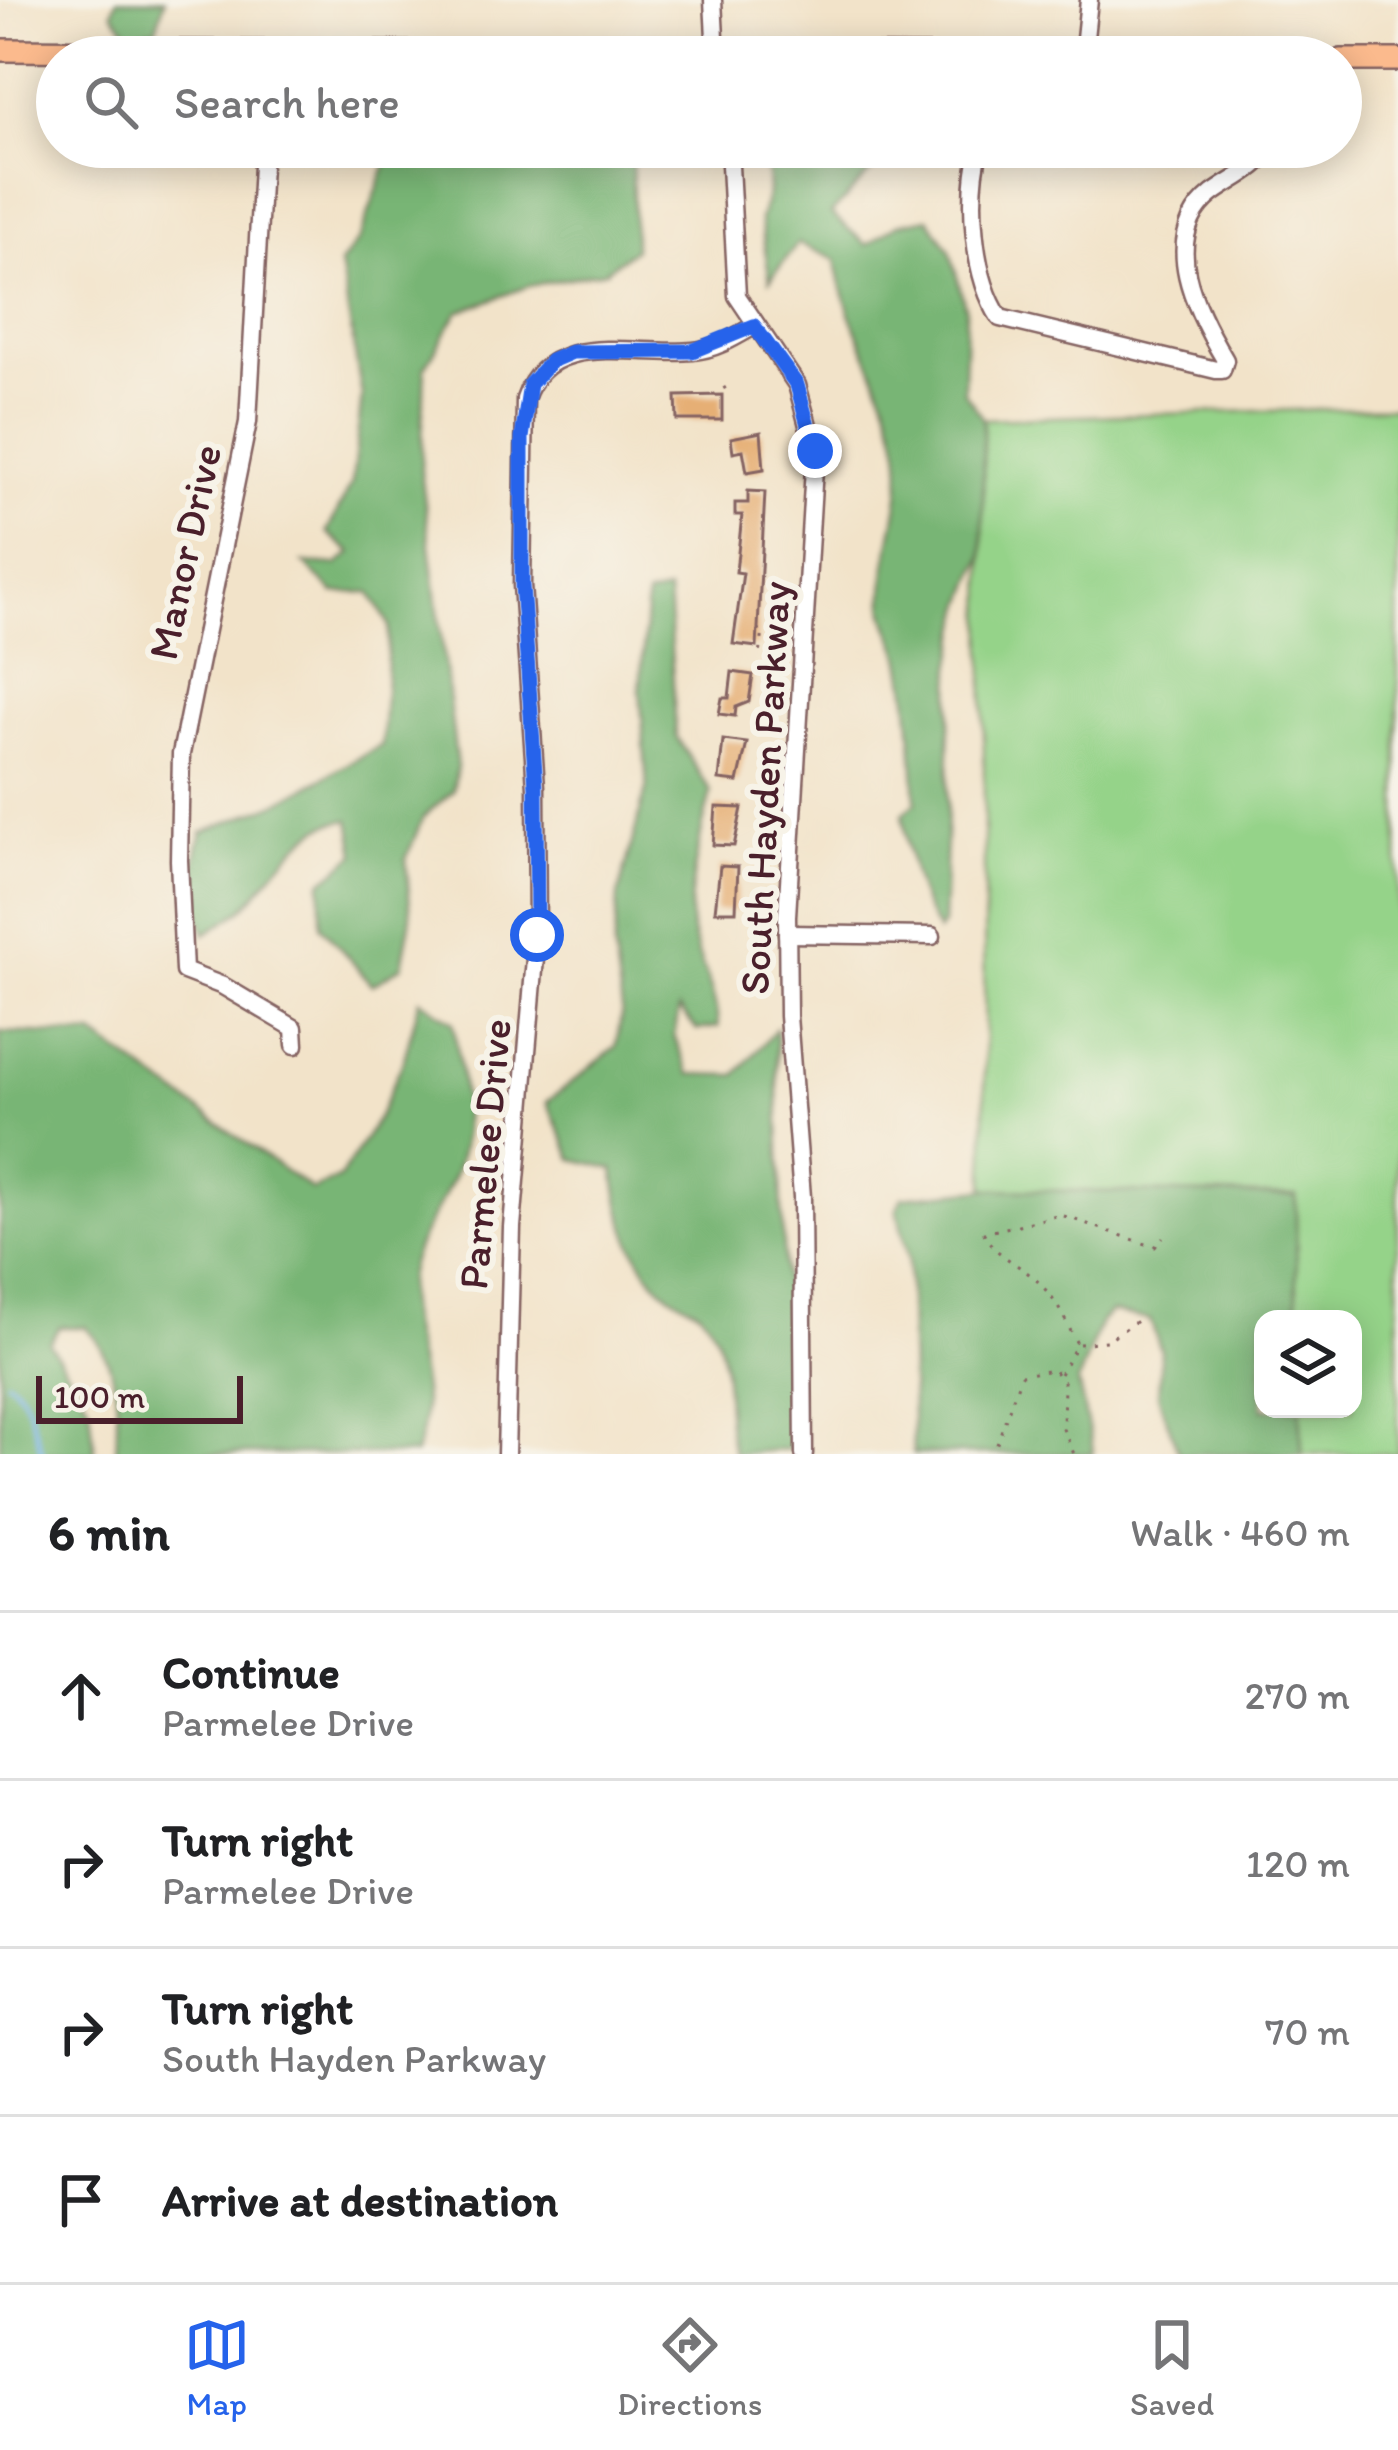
<!DOCTYPE html>
<meta charset="utf-8">
<style>
:root{--surface:#fff;--page:#f6f6f6;--text:#202124;--muted:#757577;--line:#e0e0e0;--accent:#2563eb}
body{margin:0;font-family:Itim,sans-serif;background:var(--page);color:var(--text)}
.controls{position:absolute;right:36px;bottom:36px;display:grid;overflow:hidden;border-radius:24px;box-shadow:0 6px 30px #0003}
.controls button{width:108px;height:108px;display:grid;place-items:center;padding:0;border:0;border-bottom:3px solid var(--line);background:var(--surface);color:var(--text);font:60px sans-serif}
.scale{position:absolute;left:36px;bottom:30px;width:207px;box-sizing:border-box;padding-left:12px;border:6px solid #4a1f2b;border-top:0;font-size:33px;line-height:42px;white-space:nowrap;color:#4a1f2b;-webkit-text-stroke:9px #f7f3e8;paint-order:stroke}
.stop{position:absolute;width:36px;height:36px;margin:-27px;border:9px solid #2563eb;border-radius:50%;background:#fff}
.stop.end{background:#2563eb;border-color:#fff;box-shadow:0 3px 12px #0008}
.list{margin:0;padding:0;list-style:none}
h2{display:flex;justify-content:space-between;align-items:center;height:156px;margin:0;padding:0 48px;font-size:51px}
h2 small{font-size:39px;font-weight:400;color:var(--muted)}
.list li{display:grid;grid-template-columns:78px 1fr auto;gap:36px;align-items:center;box-sizing:border-box;height:168px;padding:0 48px;border-top:3px solid var(--line)}
.list b{display:block;font-size:45px;white-space:nowrap}
.list p{margin:0;font-size:39px;white-space:nowrap;color:var(--muted)}
.list em{font-size:39px;font-style:normal;color:var(--muted)}
.icon{flex:none;width:66px;height:66px;fill:none;stroke:currentColor;stroke-width:2;stroke-linecap:round;stroke-linejoin:round}
.map{position:relative;flex:none;width:1398px;height:1454px;overflow:hidden}
.search{position:absolute;background:var(--surface);box-shadow:0 6px 30px #0003;left:36px;right:36px;top:36px;height:132px;display:flex;align-items:center;gap:30px;box-sizing:border-box;padding:0 42px;border-radius:66px;color:var(--muted);font-size:45px}
.sheet{height:828px;background:var(--surface)}
nav{display:flex;justify-content:space-around;align-items:center;box-sizing:border-box;height:168px;border-top:3px solid var(--line);background:var(--surface);font-size:33px;color:var(--muted)}
nav a{display:grid;justify-items:center;gap:6px}
nav .on{color:var(--accent)}
.map>svg:first-child{display:block}
</style>
<div class="map">
<svg width="1398" height="1454" viewBox="0 0 1398 1454">
<rect width="100%" height="100%" fill="#f7f3e8"/>
<filter id="ink" filterUnits="userSpaceOnUse"><feTurbulence type="fractalNoise" baseFrequency=".00833" numOctaves="2"/><feDisplacementMap in="SourceGraphic" scale="24" xChannelSelector="R" yChannelSelector="G"/><feConvolveMatrix kernelMatrix="1 2 1 2 8 2 1 2 1" color-interpolation-filters="sRGB"/></filter>
<filter id="wash" filterUnits="userSpaceOnUse"><feTurbulence type="fractalNoise" baseFrequency=".004" numOctaves="4" result="noise"/><feDisplacementMap in="SourceGraphic" scale="48" xChannelSelector="R" yChannelSelector="G"/><feGaussianBlur stdDeviation="2.7" result="paint"/><feColorMatrix in="noise" values="0 0 0 0 0 0 0 0 0 0 0 0 0 0 0 0 0 1.4 0 .05"/><feComposite in="paint" operator="in"/></filter>
<g filter="url(#wash)">
<rect width="100%" height="100%" fill="#f2e3c9"/>
<polygon fill="#95d389" stroke="#70795a" stroke-width="3" points="1398,407 1398,1454 1302,1454 1300,1409 1353,1409 1353,1319 1297,1319 1295,1196 985,1189 983,419"/>
<g fill="#78b575" stroke="#616a50" stroke-width="3">
<polygon points="117,0 165,0 156,29 130,34 112,12"/>
<path d="M392,147H632L634,249L605,271L529,286L458,312L425,367L421,470L457,767L453,791L423,817L406,859L411,917L402,966L372,985L321,926V882L356,854L350,820C305,819 273,878 244,907C234,917 218,925 205,934C192,897 191,869 202,832L280,802L382,745L389,625L370,592L334,593L304,563L337,565L352,553L327,532L352,483L362,396L340,264L360,238Z"/>
<path d="M736,147H886L889,152L831,214L867,245L898,224L928,218L950,251L966,310L964,391L983,419V556L963,609L952,668L943,925L938,932C915,893 908,857 903,814L916,802C913,755 911,702 901,656C896,638 885,623 884,604C882,552 907,501 899,450C889,384 845,326 836,260L798,243L770,280L760,219L768,193L767,165Z"/>
<path d="M668,592L676,736L711,792C703,822 686,896 691,925C696,961 717,989 718,1027L697,1030L679,1009L674,1036L690,1074L736,1075L776,1029L790,1449L734,1454C720,1412 735,1360 707,1320C700,1308 680,1302 669,1294C631,1263 620,1214 614,1169L573,1159L547,1102L616,1047L622,1010L614,951L618,896L647,786L640,690L647,596Z"/>
<path d="M420,999L453,1022C460,1069 473,1123 456,1170C443,1206 412,1240 408,1281C402,1344 441,1388 415,1454H116C118,1404 121,1366 86,1327H59L49,1343L90,1407L95,1454H0V1032L94,1035L312,1190L340,1178L379,1116L404,1059Z"/>
<polygon points="985,1189 1296,1196 1297,1319 1263,1319 1263,1409 1300,1409 1302,1454 1179,1454 1158,1395 1161,1351 1150,1320 1111,1312 1101,1322 1078,1382 1094,1454 913,1454 908,1259 897,1209 902,1197"/>
</g>
<g fill="none" stroke-linecap="round" stroke-linejoin="round">
<path stroke="#73b1e6" stroke-width="4.5" d="M7,1381C32,1395 32,1430 43,1454"/>
</g>
<g id="blocks">
<g fill="#e6af74">
<polygon points="722,395 722,420 677,420 676,396"/>
<polygon points="761,432 764,469 747,472 743,450 733,452 731,438"/>
<polygon points="748,491 765,492 757,647 733,644 743,573 736,572 742,515 735,515 735,503 748,503"/>
<polygon points="732,672 753,675 749,702 736,707 735,716 719,714 722,698 729,698"/>
<polygon points="723,740 747,743 738,782 719,780"/>
<polygon points="716,807 742,808 734,846 713,845"/>
<polygon points="720,866 738,867 736,911 715,911"/>
</g>
</g>
</g>
<g filter="url(#ink)">
<use href="#blocks" fill-opacity="0" stroke="#856462" stroke-width="3"/>
<g fill="none" stroke-linecap="round" stroke-linejoin="round">
<g stroke="#856462" stroke-width="21">
<g id="minor">
<polyline points="713,0 716,57"/>
<polyline points="1083,57 1089,0"/>
<polyline points="263,147 248,422 181,754 179,860 184,971 223,986 294,1028 295,1045"/>
<polyline points="729,147 737,296 797,385 815,451 787,916 788,1016 802,1197 804,1454"/>
<path d="M980,147C967,195 972,276 1000,318L1216,370H1222L1225,360C1197,313 1157,238 1212,194C1232,179 1258,169 1272,147"/>
<polyline points="787,934 932,936"/>
<path d="M506,1454L512,1227L537,935L536,787L522,585L525,399C549,328 634,357 693,351C716,349 735,337 754,326"/>
</g>
</g>
<g stroke="#856462" stroke-width="26">
<g id="major">
<polyline points="0,50 1058,57"/>
<polyline points="1341,60 1398,60"/>
</g>
</g>
<g stroke="#856462" stroke-width="3" stroke-dasharray="3 9" stroke-linecap="butt">
<polyline points="713,395 728,386"/>
<polyline points="758,630 763,630 760,656"/>
<polyline points="1079,1344 1106,1341 1140,1319"/>
<path d="M1060,1374L1077,1344C1066,1321 1054,1295 1034,1278C1017,1263 993,1254 984,1233L1061,1215L1155,1247L1163,1237"/>
<polyline points="999,1454 995,1449 1021,1375 1054,1370 1064,1383 1063,1429 1074,1454"/>
</g>
<use href="#minor" stroke="#fff" stroke-width="16"/>
<use href="#major" stroke="#fbba8d" stroke-width="21"/>
</g>
</g>
<g fill="none" stroke-linecap="round" stroke-linejoin="round" filter="url(#ink)">
<polyline stroke="#2563eb" stroke-width="15" points="537,935 536,787 522,585 522,438 530,384 551,361 572,352 692,351 754,326 797,385 815,451"/>
</g>
<g text-anchor="middle" stroke-width="12" stroke-linejoin="round" paint-order="stroke">
<g font-size="42" fill="#4a1f2b" stroke="#f7f3e8">
<text transform="translate(184 552) rotate(-78)" y="15">Manor Drive</text>
<text transform="translate(764 788) rotate(-87)" y="15">South Hayden Parkway</text>
<text transform="translate(484 1154) rotate(-85)" y="15">Parmelee Drive</text>
</g>
</g>
</svg>
<div class="controls">
<button><svg class="icon" aria-label="layers" viewBox="0 0 24 24"><path d="M12 4l9 5-9 5-9-5zM3 14l9 5 9-5"/></svg></button>
</div>
<div class="scale">100 m</div>
<div class="stop" style="left:537px;top:935px"></div>
<div class="stop end" style="left:815px;top:451px"></div>
<div class="search"><svg class="icon" aria-label="search" viewBox="0 0 24 24"><circle cx="10" cy="10" r="6"/><path d="M15 15l6 6"/></svg>Search here</div>
</div>
<section class="sheet">
<h2>6 min<small>Walk · 460 m</small></h2>
<ul class="list">
<li><svg class="icon" aria-label="ahead" viewBox="0 0 24 24"><path d="M12 20V5M6 11l6-6 6 6"/></svg><div><b>Continue</b><p>Parmelee Drive</p></div><em>270 m</em></li>
<li><svg class="icon" aria-label="right" viewBox="0 0 24 24"><path d="M7 20v-9h11M14 6l5 5-5 5"/></svg><div><b>Turn right</b><p>Parmelee Drive</p></div><em>120 m</em></li>
<li><svg class="icon" aria-label="right" viewBox="0 0 24 24"><path d="M7 20v-9h11M14 6l5 5-5 5"/></svg><div><b>Turn right</b><p>South Hayden Parkway</p></div><em>70 m</em></li>
<li><svg class="icon" aria-label="arrive" viewBox="0 0 24 24"><path d="M6 21V4h12l-3 4 3 4H6"/></svg><div><b>Arrive at destination</b></div></li>
</ul>
</section>
<nav>
<a class="on"><svg class="icon" aria-label="map" viewBox="0 0 24 24"><path d="M3 6l6-2 6 2 6-2v14l-6 2-6-2-6 2zM9 4v14M15 6v14"/></svg>Map</a>
<a><svg class="icon" aria-label="directions" viewBox="0 0 24 24"><path d="M12 3l9 9-9 9-9-9zM9 14v-3h6M13 9l2 2-2 2"/></svg>Directions</a>
<a><svg class="icon" aria-label="saved" viewBox="0 0 24 24"><path d="M7 4h10v16l-5-4-5 4z"/></svg>Saved</a>
</nav>
